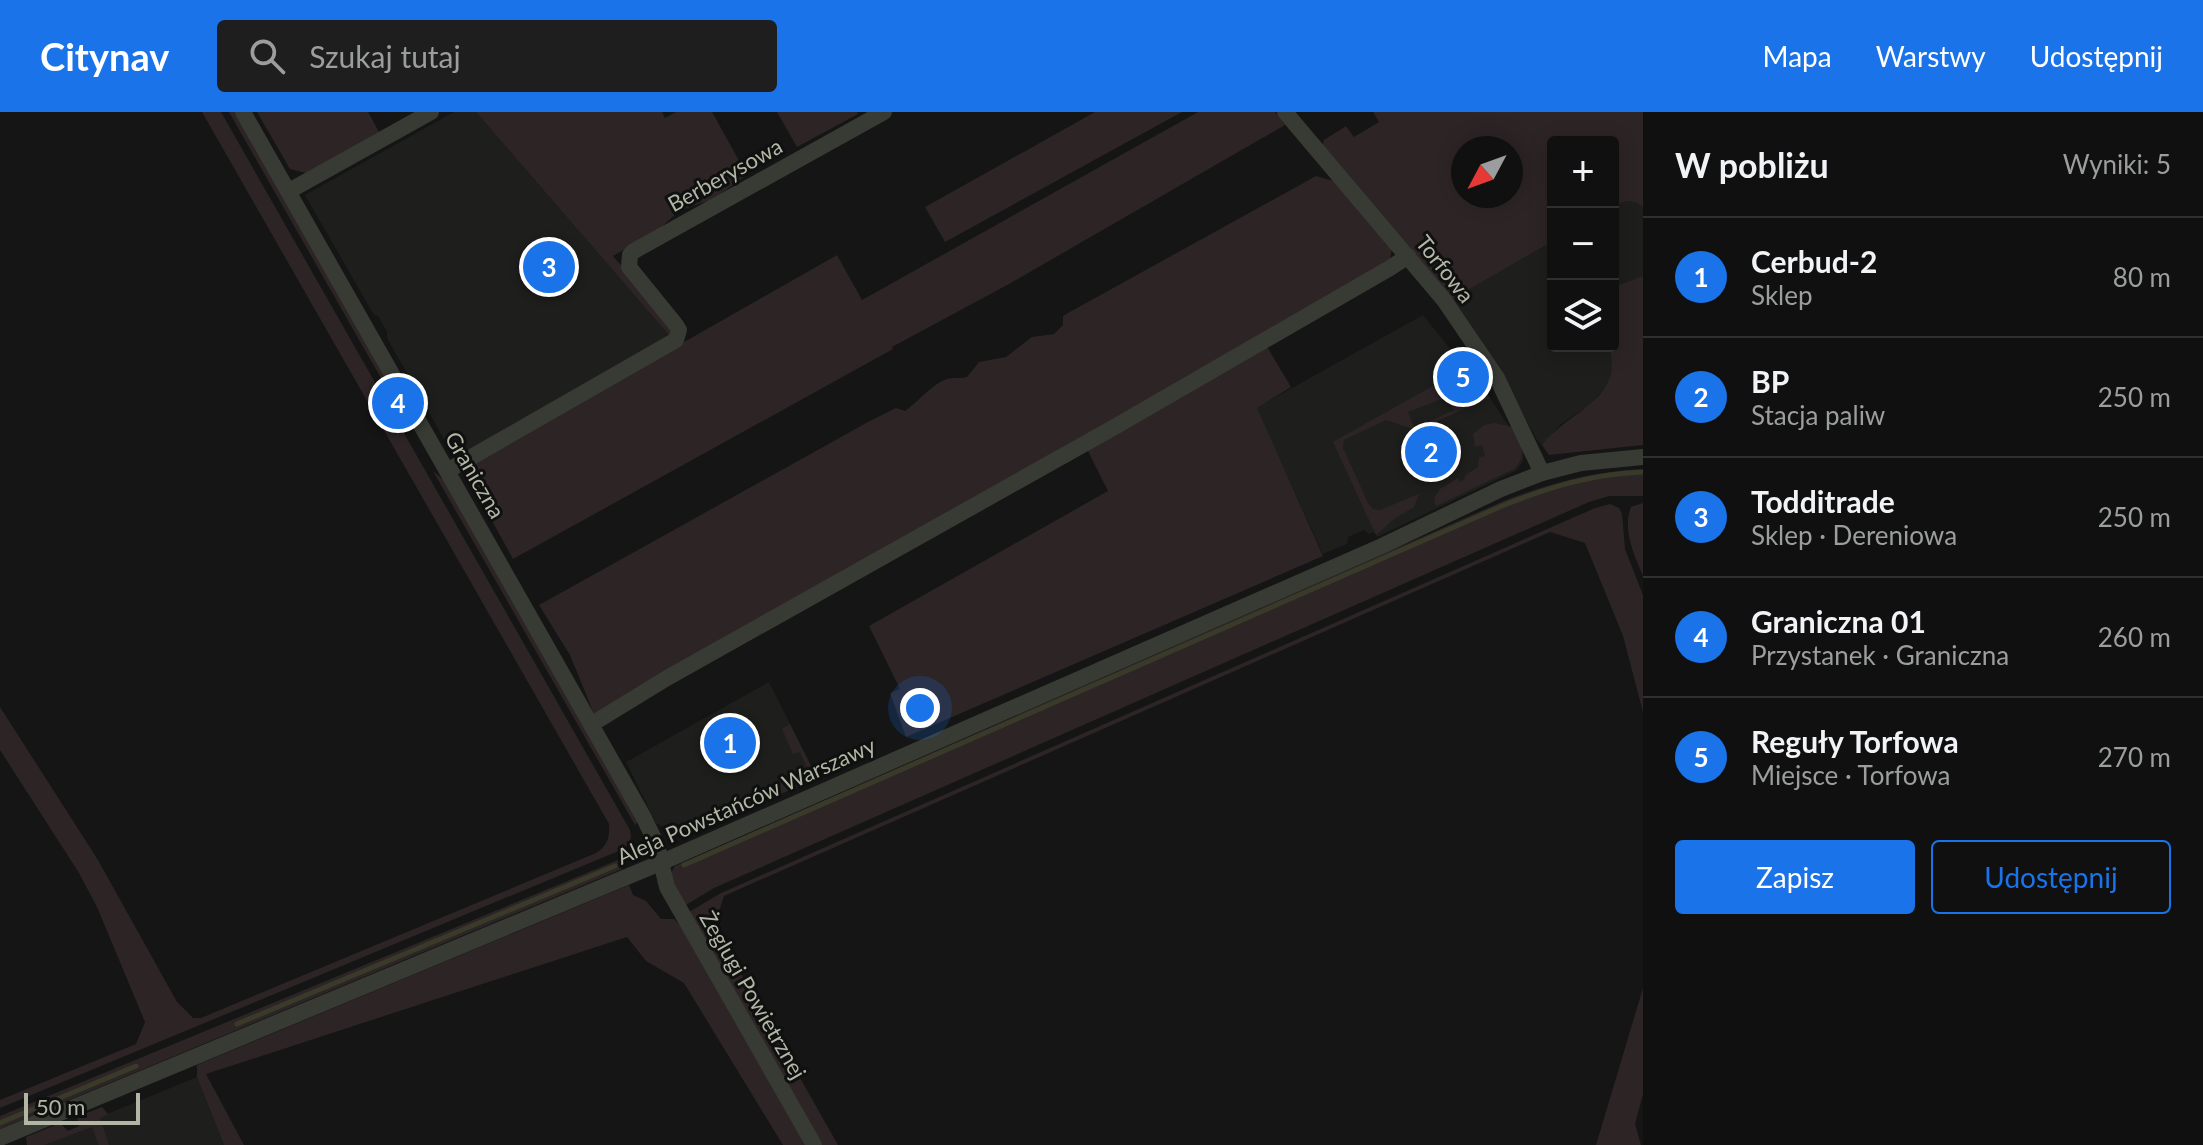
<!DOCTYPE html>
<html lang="pl">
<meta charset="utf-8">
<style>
:root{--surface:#0f100f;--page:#1d1e1d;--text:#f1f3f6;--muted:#9b9d9e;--line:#2f302f;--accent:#1a73e8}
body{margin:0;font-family:Lato,sans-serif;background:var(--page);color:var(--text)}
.controls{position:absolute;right:24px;top:24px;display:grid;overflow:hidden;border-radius:8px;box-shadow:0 4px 20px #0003}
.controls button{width:72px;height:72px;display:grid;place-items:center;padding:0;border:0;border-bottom:2px solid var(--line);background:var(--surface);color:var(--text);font:40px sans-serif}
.compass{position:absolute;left:1451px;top:24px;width:72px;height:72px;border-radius:50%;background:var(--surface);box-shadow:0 4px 20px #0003;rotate:229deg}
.scale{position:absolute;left:24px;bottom:20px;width:116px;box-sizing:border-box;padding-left:8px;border:4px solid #b1b6a5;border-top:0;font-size:22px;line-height:28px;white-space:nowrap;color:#b1b6a5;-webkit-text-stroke:6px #0f100f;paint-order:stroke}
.you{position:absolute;left:920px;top:596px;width:28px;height:28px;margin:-20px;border:6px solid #fff;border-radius:50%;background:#1a73e8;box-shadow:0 0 0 12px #1a73e833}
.badge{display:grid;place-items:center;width:52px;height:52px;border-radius:50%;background:var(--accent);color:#fff;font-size:26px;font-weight:700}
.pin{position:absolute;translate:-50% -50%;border:4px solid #fff;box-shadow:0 2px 8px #0006}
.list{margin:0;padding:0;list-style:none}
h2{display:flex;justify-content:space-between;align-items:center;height:104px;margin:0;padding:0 32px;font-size:34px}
h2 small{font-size:26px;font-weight:400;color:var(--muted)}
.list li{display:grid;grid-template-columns:52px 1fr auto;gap:24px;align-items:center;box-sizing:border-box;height:120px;padding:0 32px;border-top:2px solid var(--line)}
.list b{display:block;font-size:30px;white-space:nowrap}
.list p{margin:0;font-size:26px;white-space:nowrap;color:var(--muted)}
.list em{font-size:26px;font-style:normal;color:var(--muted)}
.actions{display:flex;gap:16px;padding:24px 32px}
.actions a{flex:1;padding:18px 0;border:2px solid var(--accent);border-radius:8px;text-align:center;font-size:28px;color:var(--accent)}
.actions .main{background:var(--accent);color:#fff}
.icon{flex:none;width:44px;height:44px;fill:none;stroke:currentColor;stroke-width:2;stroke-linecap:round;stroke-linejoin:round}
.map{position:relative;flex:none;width:1643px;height:1033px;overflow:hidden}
header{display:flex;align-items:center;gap:48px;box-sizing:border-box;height:112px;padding:0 40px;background:var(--accent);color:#fff}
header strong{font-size:38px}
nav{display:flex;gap:44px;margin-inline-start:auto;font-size:28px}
.search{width:560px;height:72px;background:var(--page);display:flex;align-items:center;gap:20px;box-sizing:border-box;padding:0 28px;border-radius:8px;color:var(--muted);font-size:30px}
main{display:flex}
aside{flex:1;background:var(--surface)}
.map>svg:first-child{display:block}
</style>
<header>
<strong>Citynav</strong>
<div class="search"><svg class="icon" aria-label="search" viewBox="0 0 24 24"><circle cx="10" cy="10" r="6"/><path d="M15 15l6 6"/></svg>Szukaj tutaj</div>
<nav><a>Mapa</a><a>Warstwy</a><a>Udostępnij</a></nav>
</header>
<main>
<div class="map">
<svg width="1643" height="1033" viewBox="0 0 1643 1033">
<rect width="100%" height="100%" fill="#141514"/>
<g fill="#1e1f1d">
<polygon points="454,0 476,0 668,222 667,227 457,346 454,345 387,226 387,220 378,204 374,203 305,83"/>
<polygon points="1624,89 1635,90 1643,95 1643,164 1613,175 1613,95"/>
<polygon points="1553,129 1553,234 1609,234 1614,251 1607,273 1591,292 1561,312 1542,333 1537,328 1499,257 1451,188"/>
<polygon points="1423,203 1490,286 1524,337 1523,349 1517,358 1377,425 1374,420 1369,422 1364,418 1348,425 1347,432 1323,442 1256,296"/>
<polygon points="769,570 817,666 682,726 656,711 626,650"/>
<polygon points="197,965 224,1033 35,1033 119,997"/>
</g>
<g fill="#2d2426" fill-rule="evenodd">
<path d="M202,0H221L630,718C633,727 629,734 621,738L0,996V988L136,932L145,910L97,795L79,761L0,638V595L98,748L177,890L193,906H201L596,741C607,734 610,726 609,712Z"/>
<polygon points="229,0 237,0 392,272 386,275"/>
<polygon points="257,0 368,0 379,20 306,61 290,57"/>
<path d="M476,0H662L665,6L676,0H712L747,63L713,87L679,99L658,118L613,144C635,169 649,193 671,219L672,222L667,227L668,222Z"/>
<polygon points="777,0 857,0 858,2 797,35"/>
<polygon points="1095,0 1182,0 945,130 925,95"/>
<polygon points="1198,0 1275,0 1285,13 1009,172 892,235 893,237 513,447 463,356 837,143 862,188"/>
<path d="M1373,0H1643V95C1632,87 1625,88 1613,95V30H1553V129L1451,188L1322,34L1324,28L1346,14L1354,25L1379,10ZM1463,36H1511V84H1463Z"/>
<path d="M1316,64L1334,69L1392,135L1390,150L594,602L570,543L539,493L868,310L896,296L905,299C918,290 933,271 947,267C954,265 960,267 967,265L979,250L1006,245L1032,225L1054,222L1063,213V204L1068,201Z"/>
<path d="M1643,164V333L1549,343L1542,333C1569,298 1625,288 1609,234H1613V175Z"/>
<polygon points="1266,233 1291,275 1257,296 1323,444 906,625 890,581 900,577 869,514 1108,379 1086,335"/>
<polygon points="1466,255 1473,265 1470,268 1481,283 1486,281 1490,286 1423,315 1422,313 1454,298 1447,285 1408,300 1415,318 1386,308 1344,328 1343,336 1368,391 1373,397 1380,398 1419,382 1414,395 1394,407 1376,423 1333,330 1456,261 1463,269 1468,266 1462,258"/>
<path d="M1494,311L1513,315C1521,331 1528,343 1514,357L1436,394L1434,386L1440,377L1458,366L1460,370L1465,367V364L1478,355L1479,346L1485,344L1482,333L1475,335L1473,322L1484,313Z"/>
<path d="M1643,357V384H1609L1589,390L714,776L686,793C677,781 665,768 675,754L1506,388C1551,371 1595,359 1643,357Z"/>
<polygon points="433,359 446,370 638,709 635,713"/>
<path d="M1643,391V464C1634,443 1622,417 1631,395Z"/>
<polygon points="1610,392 1619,396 1622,402 1625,437 1643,483 1643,600 1623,524 1585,431 1550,420 724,784 714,814 838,1033 820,1033 689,800 721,781 1595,396"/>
<polygon points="790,612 817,666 767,688 763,680 808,658 800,640 793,642 782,617"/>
<polygon points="618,748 622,757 0,1017 0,1004"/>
<polygon points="629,773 633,783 646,789 661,807 674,807 680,813 805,1033 783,1033 684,871 646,849 627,825 206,962 244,1033 224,1033 197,965 197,953"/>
<polygon points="1643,876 1643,982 1635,1012 1641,1033 1596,1033"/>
<polygon points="102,995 108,1002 100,1006 109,1033 99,1033 92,1015 44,1033 27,1033 26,1025 60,1011 68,1019 79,1014 77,1005"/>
</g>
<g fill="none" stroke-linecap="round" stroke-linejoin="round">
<g stroke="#393a29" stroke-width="5">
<path d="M684,753L1502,394C1549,375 1592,362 1643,360"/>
<polyline points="237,912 615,754"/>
<polyline points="0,1011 136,954"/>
</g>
<g stroke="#383b34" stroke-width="16">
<polyline points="243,0 643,704 657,733 667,775 814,1033"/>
<polyline points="1285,0 1444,188 1497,266 1542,361"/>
<polyline points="289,79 431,0"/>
<polyline points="447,359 676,228 679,218 676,213 629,155 630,143 634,139 884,0"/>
<polyline points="592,612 667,566 1111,317 1390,156 1408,144"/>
<polyline points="0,1026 660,751 1382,434 1501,377 1542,361 1581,351 1643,345"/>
</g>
</g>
<g text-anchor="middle" stroke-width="6" stroke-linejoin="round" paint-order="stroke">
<g font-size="22" fill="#b1b6a5" stroke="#0f100f">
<text transform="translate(725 63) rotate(-29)" y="8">Berberysowa</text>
<text transform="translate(1445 157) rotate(52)" y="8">Torfowa</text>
<text transform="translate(475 363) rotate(60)" y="8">Graniczna</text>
<text transform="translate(746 689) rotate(-24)" y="8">Aleja Powstańców Warszawy</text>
<text transform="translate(753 883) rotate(60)" y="8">Żeglugi Powietrznej</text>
</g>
</g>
</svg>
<div class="controls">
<button>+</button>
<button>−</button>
<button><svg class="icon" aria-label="layers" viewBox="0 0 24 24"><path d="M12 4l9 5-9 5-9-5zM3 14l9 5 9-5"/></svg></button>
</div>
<svg class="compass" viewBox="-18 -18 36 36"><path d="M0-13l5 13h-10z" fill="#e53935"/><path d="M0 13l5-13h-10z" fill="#9b9d9e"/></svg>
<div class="scale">50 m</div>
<div class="you"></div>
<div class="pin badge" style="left:730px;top:631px">1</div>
<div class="pin badge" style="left:1431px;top:340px">2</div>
<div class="pin badge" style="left:549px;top:155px">3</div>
<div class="pin badge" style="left:398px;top:291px">4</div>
<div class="pin badge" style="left:1463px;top:265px">5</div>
</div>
<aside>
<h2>W pobliżu<small>Wyniki: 5</small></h2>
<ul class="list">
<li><span class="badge">1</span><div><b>Cerbud-2</b><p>Sklep</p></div><em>80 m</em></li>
<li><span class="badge">2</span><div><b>BP</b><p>Stacja paliw</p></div><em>250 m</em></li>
<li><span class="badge">3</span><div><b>Todditrade</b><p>Sklep · Dereniowa</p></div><em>250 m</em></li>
<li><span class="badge">4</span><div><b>Graniczna 01</b><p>Przystanek · Graniczna</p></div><em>260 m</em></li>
<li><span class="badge">5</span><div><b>Reguły Torfowa</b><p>Miejsce · Torfowa</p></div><em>270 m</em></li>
</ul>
<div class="actions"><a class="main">Zapisz</a><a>Udostępnij</a></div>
</aside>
</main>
